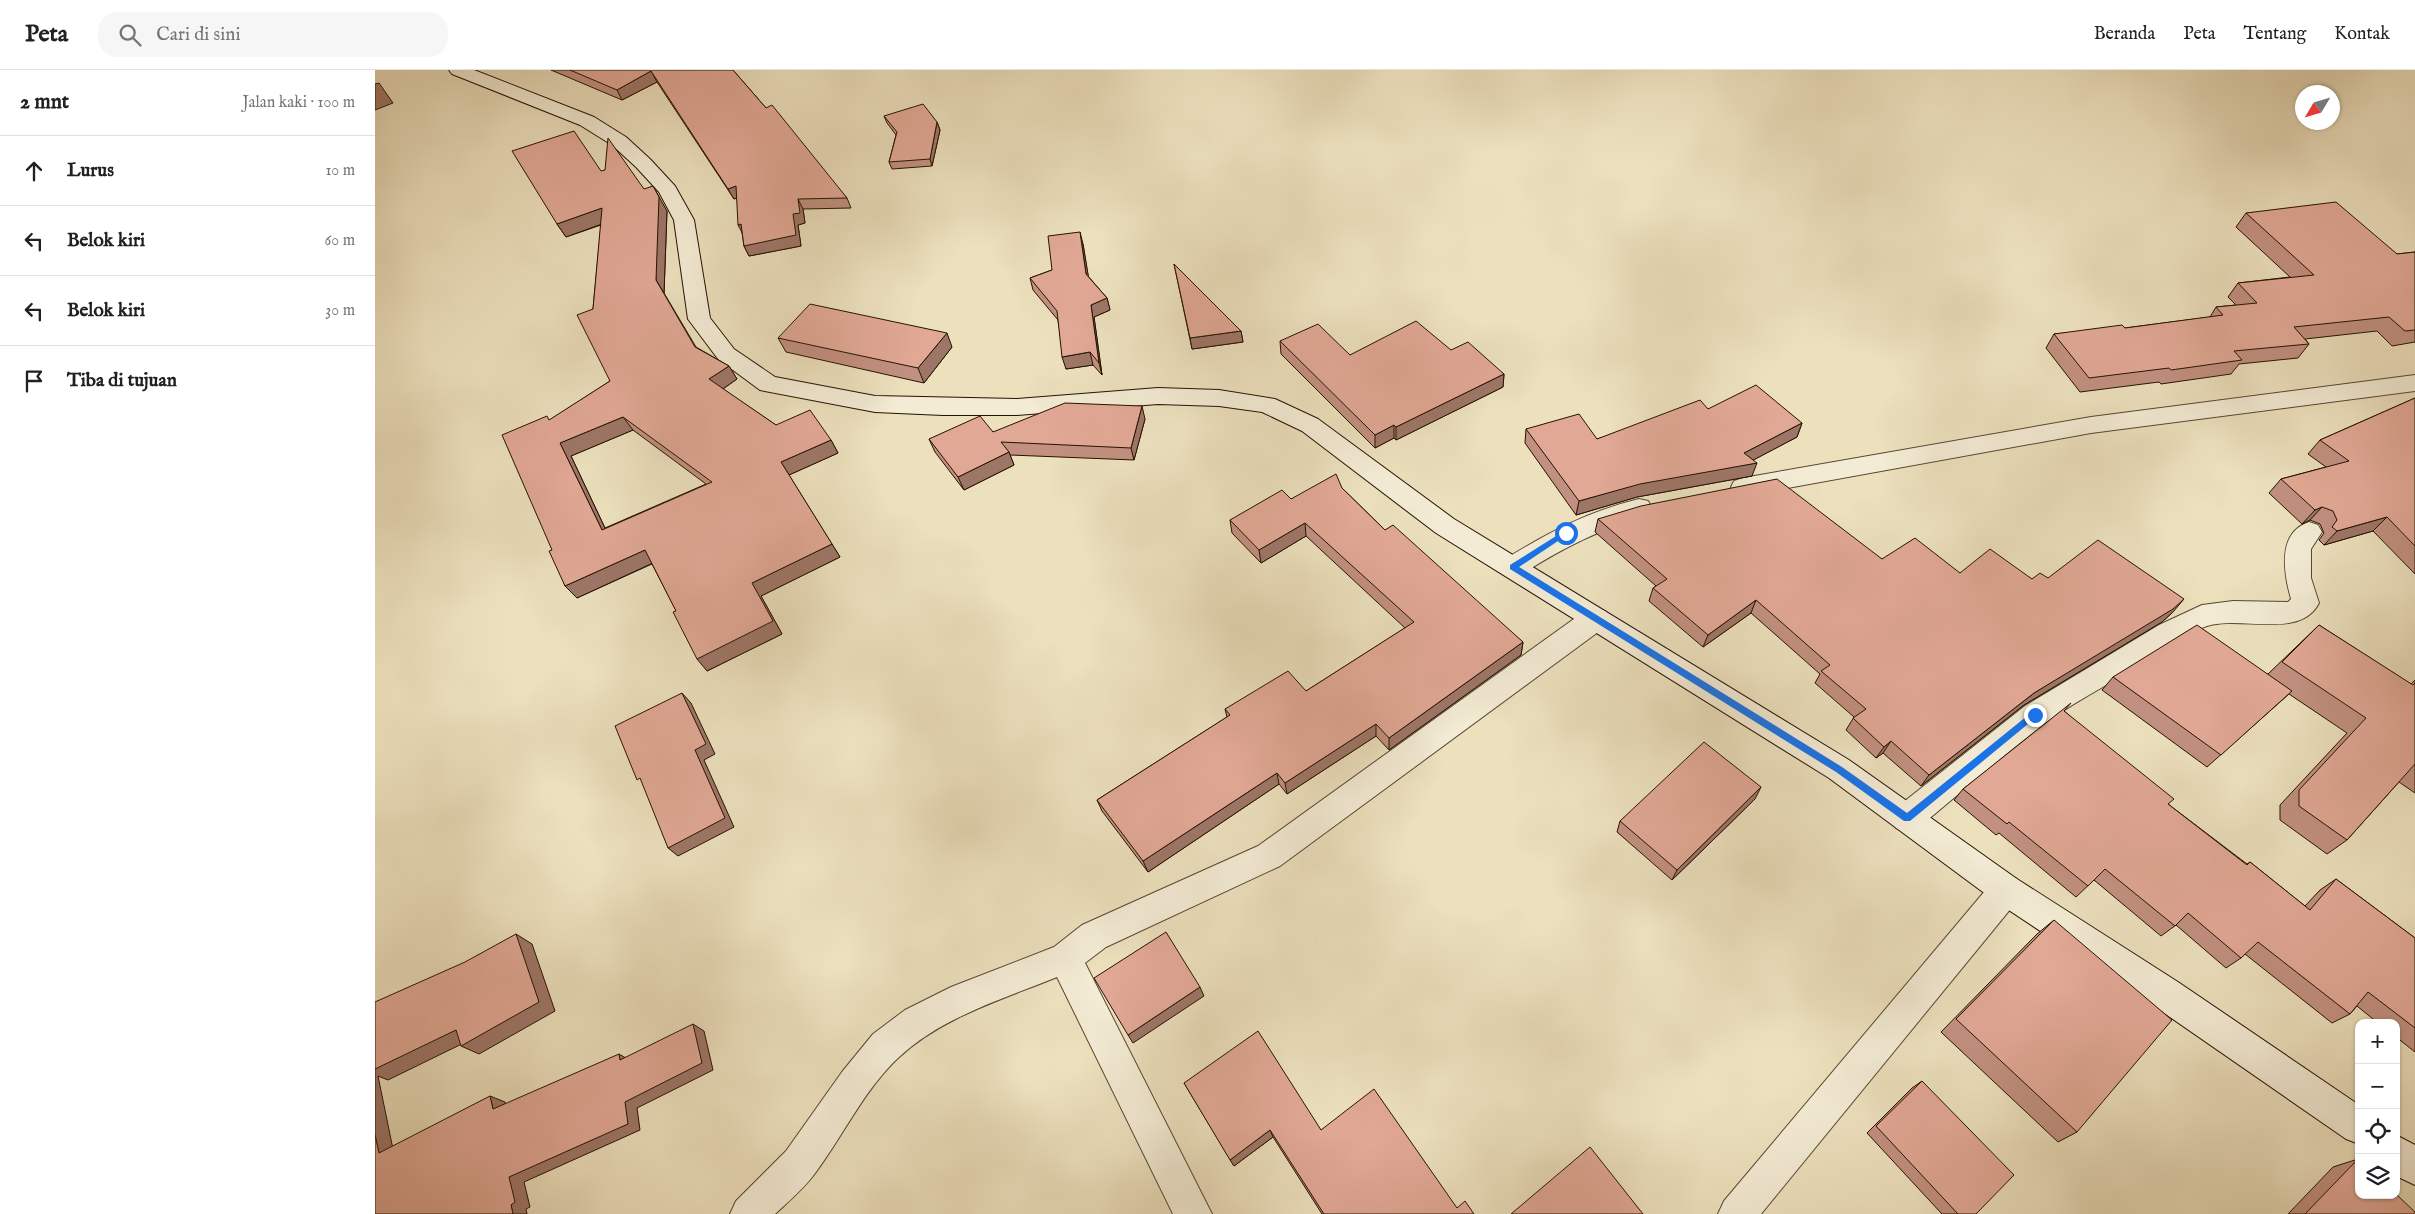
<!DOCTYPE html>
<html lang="id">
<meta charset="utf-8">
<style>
:root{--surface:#fff;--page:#f6f6f6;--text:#202124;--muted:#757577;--line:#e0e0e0}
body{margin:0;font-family:"IM FELL English",serif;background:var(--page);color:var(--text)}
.controls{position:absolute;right:15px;bottom:15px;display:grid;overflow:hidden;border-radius:10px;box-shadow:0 1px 4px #0004}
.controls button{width:45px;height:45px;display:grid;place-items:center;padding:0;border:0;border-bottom:1px solid var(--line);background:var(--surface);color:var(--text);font:25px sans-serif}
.compass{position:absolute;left:1920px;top:15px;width:45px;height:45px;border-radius:50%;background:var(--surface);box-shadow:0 1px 4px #0004;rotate:232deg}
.stop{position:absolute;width:15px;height:15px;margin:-11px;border:4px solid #1a73e8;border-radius:50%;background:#fff}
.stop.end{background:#1a73e8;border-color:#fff;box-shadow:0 1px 5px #0008}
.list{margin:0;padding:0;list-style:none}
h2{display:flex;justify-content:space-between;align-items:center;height:65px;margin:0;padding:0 20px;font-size:21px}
h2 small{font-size:16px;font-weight:400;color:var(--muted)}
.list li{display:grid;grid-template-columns:32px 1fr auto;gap:15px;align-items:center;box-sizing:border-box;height:70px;padding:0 20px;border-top:1px solid var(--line)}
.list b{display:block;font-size:19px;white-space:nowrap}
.list em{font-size:16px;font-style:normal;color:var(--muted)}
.icon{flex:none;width:28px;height:28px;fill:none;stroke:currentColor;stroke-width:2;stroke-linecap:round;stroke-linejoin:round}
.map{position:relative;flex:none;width:2040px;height:1144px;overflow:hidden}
header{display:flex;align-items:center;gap:30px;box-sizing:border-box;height:70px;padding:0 25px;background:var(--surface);border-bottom:1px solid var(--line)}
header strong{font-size:24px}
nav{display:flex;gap:28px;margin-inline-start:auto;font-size:18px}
.search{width:350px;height:45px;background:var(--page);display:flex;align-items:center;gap:12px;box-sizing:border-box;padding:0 18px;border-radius:20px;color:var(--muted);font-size:19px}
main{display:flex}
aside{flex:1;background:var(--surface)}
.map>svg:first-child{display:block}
</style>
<header>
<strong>Peta</strong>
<div class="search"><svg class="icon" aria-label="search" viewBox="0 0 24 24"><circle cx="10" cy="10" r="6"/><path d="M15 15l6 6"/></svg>Cari di sini</div>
<nav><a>Beranda</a><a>Peta</a><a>Tentang</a><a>Kontak</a></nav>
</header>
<main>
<aside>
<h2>2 mnt<small>Jalan kaki · 100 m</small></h2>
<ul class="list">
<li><svg class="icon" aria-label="ahead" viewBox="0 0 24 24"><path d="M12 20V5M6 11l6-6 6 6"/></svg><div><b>Lurus</b></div><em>10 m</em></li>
<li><svg class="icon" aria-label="left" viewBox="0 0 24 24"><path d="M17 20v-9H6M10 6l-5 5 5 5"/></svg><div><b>Belok kiri</b></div><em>60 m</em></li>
<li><svg class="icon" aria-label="left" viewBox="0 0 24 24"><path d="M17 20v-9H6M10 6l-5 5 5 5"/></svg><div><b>Belok kiri</b></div><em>30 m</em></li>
<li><svg class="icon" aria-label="arrive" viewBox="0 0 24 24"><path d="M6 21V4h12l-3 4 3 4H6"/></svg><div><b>Tiba di tujuan</b></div></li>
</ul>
</aside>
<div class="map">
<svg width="2040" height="1144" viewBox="0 0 2040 1144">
<rect width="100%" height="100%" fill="#ece0bd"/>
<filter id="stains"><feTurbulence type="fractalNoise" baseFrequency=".004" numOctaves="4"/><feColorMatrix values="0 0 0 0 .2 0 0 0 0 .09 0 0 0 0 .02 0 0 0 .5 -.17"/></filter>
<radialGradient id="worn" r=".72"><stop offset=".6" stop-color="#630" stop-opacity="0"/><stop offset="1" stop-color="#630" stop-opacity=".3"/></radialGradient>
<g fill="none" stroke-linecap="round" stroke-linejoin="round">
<g stroke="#574631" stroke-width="2">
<g id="minor">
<polygon points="2040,305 2040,321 1716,363 1368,426 1359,423 1356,417 1359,411 1368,408 1716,347"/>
<path d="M1264,429L1273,431L1277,438L1273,445C1224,460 1191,476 1147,504L1138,507L1129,504L1125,497L1129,490C1172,463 1214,441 1264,429Z"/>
<path d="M1934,452L1943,455L1947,462L1936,479V508L1944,533C1925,570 1866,545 1832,556C1806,564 1782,584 1759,598C1730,617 1697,633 1669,654C1626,687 1585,723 1543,758L1532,762L1521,758L1517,748L1521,738L1650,636L1784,555L1827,535L1858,531L1913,532L1916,529C1909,504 1901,463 1934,452Z"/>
<path d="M1220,538L1230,541L1234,549L1230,557L905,796L731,877L710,893L837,1144H798L682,907C629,929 566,947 523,988C488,1021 467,1068 438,1106C427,1120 413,1132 400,1144H355L361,1131L411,1081L467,1002L498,964L530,940L576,917L679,877L707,855L883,776L1210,541Z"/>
<polygon points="1631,805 1642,809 1647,820 1642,831 1386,1144 1343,1144 1349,1131 1620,809"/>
</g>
</g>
<g stroke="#251202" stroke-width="2">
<g id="secondary">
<polygon points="74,0 99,0 219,47 251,67 275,89 300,116 319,150 335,248 359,279 400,307 500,326 642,329 783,318 844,320 900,329 943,349 1079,449 1474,690 1642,809 1803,912 1984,1035 1984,1074 1971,1069 1779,936 1620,831 1454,708 1061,463 927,361 887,342 844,336 783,334 642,345 568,345 500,342 385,320 343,289 313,249 299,150 284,122 261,97 237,75 205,55 77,4"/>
<polygon points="2021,1065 2040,1075 2040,1115 2021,1106"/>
</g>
</g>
<use href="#minor" fill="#f3ebd4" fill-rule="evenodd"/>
<use href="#secondary" fill="#f3ebd4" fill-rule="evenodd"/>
</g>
<g fill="#c29080" stroke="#251202" fill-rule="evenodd">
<polygon points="176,0 358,0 391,38 472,128 476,138 428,139 430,153 423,155 426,176 374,186 369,176 362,128 359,129 282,12 247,30"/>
<polygon points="509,46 562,52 565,60 557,96 517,99 514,92 521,65 512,53"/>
<path d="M269,119L292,141L289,223L321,277L354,296L362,309L348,319L401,355L456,370L463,383L414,405L465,487L386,526L407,564L332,601L277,494L202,528L190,516L177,480L175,350L235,311L218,239L226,155L191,167L182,154ZM258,360L331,414L230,458L196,386Z"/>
<polygon points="1871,143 2022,184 2040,182 2040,272 2017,276 2002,261 1930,269 1934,274 1923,288 1864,294 1856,304 1786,314 1784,312 1705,322 1671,278 1679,264 1750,258 1835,247 1841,237 1861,235 1853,227 1863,213 1915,207 1861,157"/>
<polygon points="708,174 713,206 732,228 735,240 719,247 727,305 718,295 691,299 683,250 658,220 655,208 677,200"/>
<polygon points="799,194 866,261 868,272 817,279"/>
<polygon points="403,268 577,277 549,313 411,282"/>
<polygon points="905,271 975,285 1076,280 1129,304 1128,317 1021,370 1019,368 1000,378 906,284"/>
<polygon points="2040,328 2040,504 1998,461 1949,475 1944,470 1949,463 1945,454 1935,450 1927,454 1894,423 1906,409 1951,397 1933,384 1945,370"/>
<polygon points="1333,339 1427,353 1422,367 1378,390 1377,406 1262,427 1201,445 1150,373 1151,359 1222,369"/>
<polygon points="770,349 759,390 635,385 639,395 589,420 560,382 554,369 618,362"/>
<polygon points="967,418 1010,460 1148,572 1146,585 1014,680 1001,666 912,724 904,714 773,802 727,741 722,730 852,647 850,639 931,621 1030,558 931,466 886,493 857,463 855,450 916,429"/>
<polygon points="1223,449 1507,489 1585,503 1657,509 1673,508 1798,542 1787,552 1649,635 1546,716 1508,683 1501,688 1471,660 1479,647 1440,613 1445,604 1376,543 1328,577 1274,531 1278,518 1281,516 1220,462"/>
<polygon points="1944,555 2036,614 2040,610 2040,723 2024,712 1972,770 1952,784 1905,750 1905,735 1972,663 1914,624 1832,697 1727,620 1738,607 1893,604"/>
<polygon points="1689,641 1793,734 1872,794 1875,792 1930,836 1945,820 1961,809 2040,868 2040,982 2021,967 2021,953 2003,953 1982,936 1975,944 1957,953 1870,884 1866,888 1851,898 1801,855 1786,866 1719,810 1701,827 1624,763 1621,765 1579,730 1588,719"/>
<polygon points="1380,729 1297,810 1242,762 1245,751"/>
<polygon points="1679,850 1702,1062 1683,1072 1566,962 1662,864"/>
<polygon points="1547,1011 1601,1144 1567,1144 1492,1063 1537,1018"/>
<polygon points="809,1013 946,1060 1082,1138 1099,1144 947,1144 898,1067 859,1096"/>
<polygon points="1983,1089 2040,1144 1913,1144 1958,1097"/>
</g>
<g fill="#9e7668" stroke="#251202">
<polygon points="276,1 282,12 247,30 242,20"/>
<polygon points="4,13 18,33 0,40 0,14"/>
<polygon points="562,52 565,60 557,96 555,89"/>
<polygon points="278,116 292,141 289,223 281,210"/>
<polygon points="361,116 366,126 359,129 353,119"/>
<polygon points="423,129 428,139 430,153 423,155 426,176 374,186 369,176 418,144"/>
<polygon points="227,138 235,151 191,167 182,154"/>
<polygon points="366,154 369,166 363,155"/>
<polygon points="705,162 708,174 715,216 711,204"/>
<polygon points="732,228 735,240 719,247 727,305 724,293 716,235"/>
<polygon points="866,261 868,272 817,279 815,268"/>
<polygon points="572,263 577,277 549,313 543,298"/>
<polygon points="715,282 718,295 691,299 687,287"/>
<polygon points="354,296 362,309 342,323 334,309"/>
<polygon points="1129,304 1128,317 1021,370 1021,357"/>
<polygon points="767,336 770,349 759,390 756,378"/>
<polygon points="248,347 258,360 196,386 237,473 227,460 185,373"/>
<polygon points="1427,353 1422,367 1369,395 1382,393 1377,406 1262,427 1201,445 1204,431 1369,383"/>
<polygon points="1019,355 1019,368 1000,378 1000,365"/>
<polygon points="456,370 463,383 414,405 406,392"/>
<polygon points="634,382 639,395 589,420 583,407"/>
<polygon points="1947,437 1935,450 1927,454 1940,440"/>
<polygon points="2012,447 1998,461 1949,475 1962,461"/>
<polygon points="930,453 931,466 886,493 884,480"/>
<polygon points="457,474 465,487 386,526 407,564 332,601 322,589 377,513"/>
<polygon points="270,480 280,492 202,528 190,516"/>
<polygon points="1809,529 1798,542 1787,552 1649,635 1546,716 1554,705 1659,623"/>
<polygon points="1381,530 1376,543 1328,577 1333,565"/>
<polygon points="1148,572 1146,585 1014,680 1014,668"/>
<polygon points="307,623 316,633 340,684 329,690 359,757 303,786 293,778 320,680"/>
<polygon points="1001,654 1001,666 912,724 910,713"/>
<polygon points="1516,671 1508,683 1501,688 1509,677"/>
<polygon points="902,703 904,714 773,802 768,791"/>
<polygon points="1386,717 1380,729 1297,810 1302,800"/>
<polygon points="141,864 157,874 180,941 104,984 86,976"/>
<polygon points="825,917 829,926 758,973 753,965"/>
<polygon points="318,954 329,961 338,1000 262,1038 265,1060 149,1112 155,1137 151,1139 152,1144 138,1144 136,1135 134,1107 250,1032"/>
<polygon points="81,960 99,968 13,1010 3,1006 20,1089 4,1083 0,1065 0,994"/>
<polygon points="244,984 256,991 245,990"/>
<polygon points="115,1026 130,1032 132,1045 118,1039"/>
<polygon points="895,1060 898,1067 859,1096 855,1090"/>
</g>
<g fill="#e1a895" stroke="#251202" fill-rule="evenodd">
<polygon points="195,0 358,0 391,38 397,35 472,128 423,129 425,143 418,144 421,165 369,176 366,154 363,155 361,116 353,119 276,1 242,20"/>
<polygon points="548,34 562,52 555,89 514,92 522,62 509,46"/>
<path d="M199,61L226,101L230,100L233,68L269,119L278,116L284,127L281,210L320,277L354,296L334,309L401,355L435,340L456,370L406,392L457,474L377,513L398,551L322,589L298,542L301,541L270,480L190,516L174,481L177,480L127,365L172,346L174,350L235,311L202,245L218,239L227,138L182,154L137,81ZM248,347L337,412L227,460L185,373Z"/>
<polygon points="1961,132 2022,184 2040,182 2040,260 2030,261 2014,247 1919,257 1934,274 1859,281 1867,290 1796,300 1794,298 1714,308 1679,264 1747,255 1750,258 1848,245 1841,237 1882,233 1863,213 1939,205 1871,143"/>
<polygon points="705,162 711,204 732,228 716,235 724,293 715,282 687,287 682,241 655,208 677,200 673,166"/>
<polygon points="799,194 866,261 815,268"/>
<polygon points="435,234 572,263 543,298 403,268"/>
<polygon points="1041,251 1076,280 1093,272 1129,304 1021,357 1019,355 1000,365 905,271 943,254 975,285"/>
<polygon points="1381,315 1427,353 1369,383 1382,393 1265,414 1204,431 1151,359 1204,344 1222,369 1325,330 1333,339"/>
<polygon points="2040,328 2040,476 2012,447 1962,461 1957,457 1962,450 1958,441 1947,437 1940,440 1906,409 1974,391 1945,370"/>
<polygon points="690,333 767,336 756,378 626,372 634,382 583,407 554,369 605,346 618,362"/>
<polygon points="961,404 967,418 1010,460 1018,455 1148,572 1014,668 1001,654 910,713 902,703 768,791 722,730 855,645 850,639 913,601 931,621 1039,552 930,453 884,480 855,450 907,420 916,429"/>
<polygon points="1402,409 1507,489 1540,468 1585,503 1615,479 1657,509 1665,503 1673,508 1723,470 1809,529 1798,539 1659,623 1554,705 1516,671 1509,677 1478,648 1491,639 1446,601 1455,595 1381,530 1333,565 1278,518 1292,509 1223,449 1266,436"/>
<polygon points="1822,555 1917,621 1846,685 1738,607"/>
<polygon points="1944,555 2038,615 2040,613 2040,694 1972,770 1924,736 1924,720 1991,648 1907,592"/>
<polygon points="307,623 331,674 320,680 350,748 293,778 265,708 262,710 240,656"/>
<polygon points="1696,633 1689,641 1799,729 1793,734 1872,795 1875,792 1935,840 1961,809 2040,868 2040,958 1993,922 1975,944 1883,872 1866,888 1813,843 1800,856 1730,799 1713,816 1634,752 1632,754 1588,719"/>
<polygon points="1329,672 1386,717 1302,800 1245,751"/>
<polygon points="1679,850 1797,950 1702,1062 1581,949"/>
<polygon points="791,862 825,917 753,965 719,908"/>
<polygon points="141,864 164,932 86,976 81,960 0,999 0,932 90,892"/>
<polygon points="318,954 327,993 250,1032 253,1054 134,1107 140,1132 136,1135 138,1144 0,1144 0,1065 4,1083 115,1026 118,1039 244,984 245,990"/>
<polygon points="883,961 946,1060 999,1019 1082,1138 1090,1131 1099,1144 949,1144 895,1060 855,1090 809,1013"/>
<polygon points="1547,1011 1639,1105 1601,1144 1583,1144 1501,1056"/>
<polygon points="1215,1077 1268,1144 1136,1144"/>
<polygon points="1983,1089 1984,1089 1984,1125 2021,1125 2021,1124 2040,1142 2040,1144 1930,1144"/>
</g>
<polygon fill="#1a73e8" points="1189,461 1195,463 1144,497 1467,697 1532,743 1657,642 1663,642 1664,645 1535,751 1529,751 1461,702 1135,499 1135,495"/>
<rect width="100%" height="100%" filter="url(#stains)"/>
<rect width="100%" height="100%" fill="url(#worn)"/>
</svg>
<div class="controls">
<button>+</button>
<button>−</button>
<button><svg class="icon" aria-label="locate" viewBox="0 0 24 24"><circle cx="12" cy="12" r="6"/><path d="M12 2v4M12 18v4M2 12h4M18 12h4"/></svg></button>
<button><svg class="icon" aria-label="layers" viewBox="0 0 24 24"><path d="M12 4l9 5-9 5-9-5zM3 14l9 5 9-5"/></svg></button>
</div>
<svg class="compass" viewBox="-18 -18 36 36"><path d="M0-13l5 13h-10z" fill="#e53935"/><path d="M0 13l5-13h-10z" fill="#757577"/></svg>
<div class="stop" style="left:1191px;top:463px"></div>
<div class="stop end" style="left:1660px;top:645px"></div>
</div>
</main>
